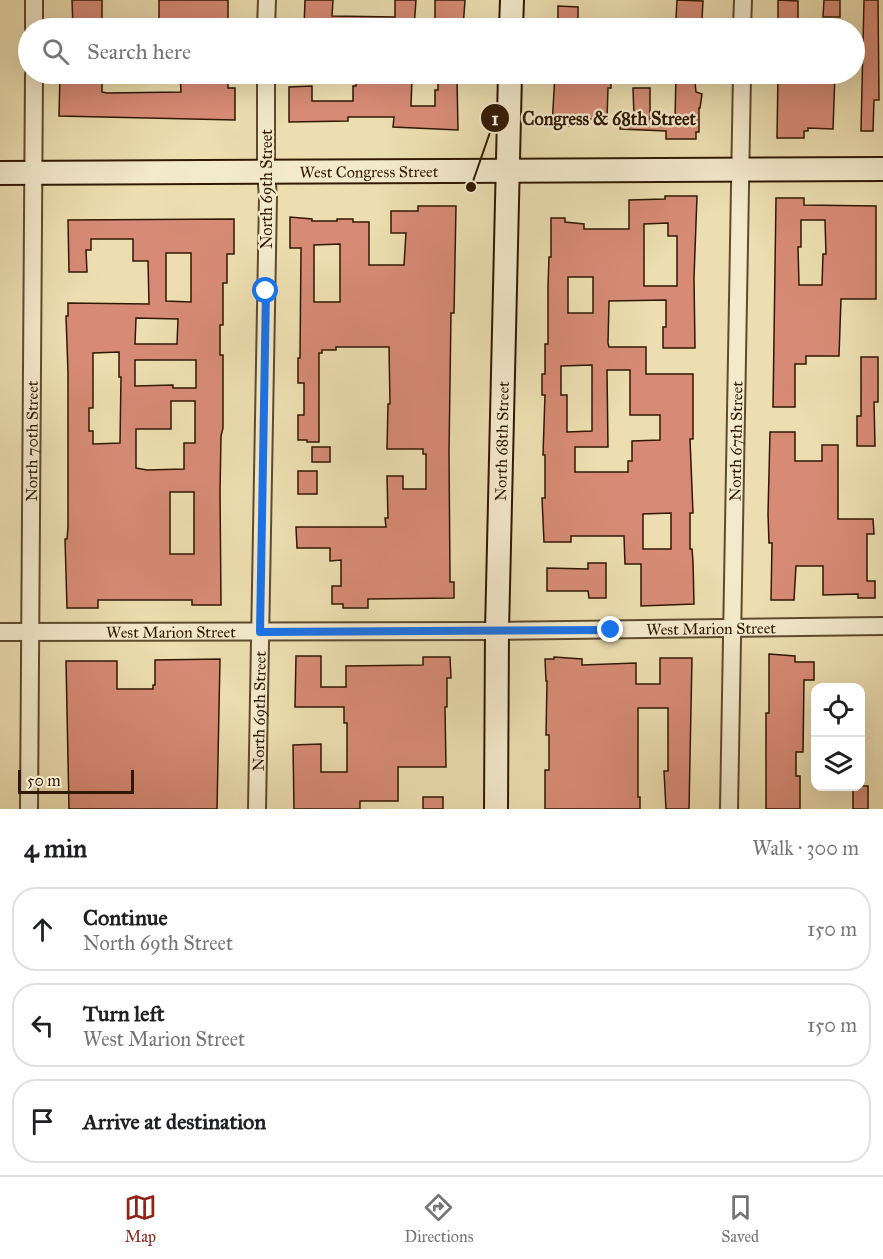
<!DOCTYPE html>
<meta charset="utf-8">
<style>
:root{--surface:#fff;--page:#f6f6f6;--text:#202124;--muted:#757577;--line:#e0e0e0;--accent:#8f2418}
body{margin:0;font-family:"IM FELL Great Primer",serif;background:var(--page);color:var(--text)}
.controls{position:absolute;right:18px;bottom:18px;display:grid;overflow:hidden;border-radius:12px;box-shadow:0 6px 24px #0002}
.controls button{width:54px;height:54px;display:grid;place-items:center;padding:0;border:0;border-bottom:2px solid var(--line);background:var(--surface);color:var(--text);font:30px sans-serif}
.scale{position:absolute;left:18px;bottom:15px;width:116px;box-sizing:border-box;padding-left:6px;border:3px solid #301803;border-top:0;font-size:16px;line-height:21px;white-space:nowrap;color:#301803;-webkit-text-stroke:4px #f3eacc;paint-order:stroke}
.stop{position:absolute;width:18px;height:18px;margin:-14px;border:4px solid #1a73e8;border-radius:50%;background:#fff}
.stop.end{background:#1a73e8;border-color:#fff;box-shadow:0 2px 6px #0008}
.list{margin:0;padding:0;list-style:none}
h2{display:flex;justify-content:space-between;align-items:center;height:78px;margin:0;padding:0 24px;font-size:26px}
h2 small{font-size:20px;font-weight:400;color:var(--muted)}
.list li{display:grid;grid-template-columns:39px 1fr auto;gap:18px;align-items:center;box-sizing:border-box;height:84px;margin:0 12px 12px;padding:0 12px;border:2px solid var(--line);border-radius:24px}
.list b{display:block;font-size:22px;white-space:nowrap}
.list p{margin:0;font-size:20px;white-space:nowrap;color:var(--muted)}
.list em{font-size:20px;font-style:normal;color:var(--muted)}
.icon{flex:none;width:33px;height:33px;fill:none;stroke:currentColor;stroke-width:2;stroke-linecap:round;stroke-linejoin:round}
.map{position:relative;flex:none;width:883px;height:809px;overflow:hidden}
.search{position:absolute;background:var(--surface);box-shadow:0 6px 24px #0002;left:18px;right:18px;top:18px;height:66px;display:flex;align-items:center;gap:15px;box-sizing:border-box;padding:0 21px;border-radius:33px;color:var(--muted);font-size:22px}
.sheet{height:366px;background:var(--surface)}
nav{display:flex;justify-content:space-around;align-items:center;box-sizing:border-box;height:84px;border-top:2px solid var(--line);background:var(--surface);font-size:16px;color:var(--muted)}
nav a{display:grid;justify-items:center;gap:3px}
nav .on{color:var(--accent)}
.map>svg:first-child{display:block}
</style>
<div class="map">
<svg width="883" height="809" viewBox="0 0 883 809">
<rect width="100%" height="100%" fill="#ecdeb0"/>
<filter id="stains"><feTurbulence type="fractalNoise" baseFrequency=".00333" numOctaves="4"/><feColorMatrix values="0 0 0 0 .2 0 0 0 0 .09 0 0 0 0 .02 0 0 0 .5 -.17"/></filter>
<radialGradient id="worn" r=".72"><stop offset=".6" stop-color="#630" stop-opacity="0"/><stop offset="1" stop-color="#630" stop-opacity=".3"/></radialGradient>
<g fill="#d78b76" stroke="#301803" stroke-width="1.5" fill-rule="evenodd">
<polygon points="72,0 102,0 102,28 73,28"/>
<rect x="159" y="0" width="69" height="28"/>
<polygon points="305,0 333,0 332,16 395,17 395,0 416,0 414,28 304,28"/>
<polygon points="435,0 465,0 463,28 435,28"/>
<polygon points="677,0 703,1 702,19 676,19"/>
<polygon points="778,0 798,1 798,24 778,24"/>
<polygon points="824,0 840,0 840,17 823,17"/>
<polygon points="864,0 878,0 879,100 874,100 873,131 861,131"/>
<polygon points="558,6 578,7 578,28 558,28"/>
<polygon points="60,74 102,74 102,92 107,93 181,92 180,74 228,74 228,88 235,88 235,120 59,116"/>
<polygon points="356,74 412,77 411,106 435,106 435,90 438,90 438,78 457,78 458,130 393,127 394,117 348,117 348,121 289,122 289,87 312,86 312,101 353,101 353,86 356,86"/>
<polygon points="555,74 611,74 611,88 608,88 607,119 586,119 586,122 578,122 578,126 552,126"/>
<polygon points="676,74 694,74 696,92 702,94 700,108 699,108 699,132 696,132 696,139 666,139 666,131 620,129 620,119 634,117 633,88 650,88 650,119 675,119"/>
<polygon points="778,74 835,74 833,129 808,128 808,131 804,131 804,138 777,138"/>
<path d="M665,196H697L694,278L695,348H663V327H666V300L609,301L608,343L609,347H646V374H693V439H690L693,513H690V549H692L693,562L694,604L641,606V564H625L624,536H571V542H544L542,498H545V455H543L545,395H542V374H545V344H548V286L549,257H551V218H565V222L584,224V229H629V200L665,199ZM668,223V236H677V286H644V224ZM568,277H593V313H568ZM592,365V431L567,432V395H561V366ZM607,370H630V415H660V440L632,441V461H628V472H575V447H608ZM671,513V549H643V514Z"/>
<path d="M776,198H804V205L876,206V299H841L839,356H806V364H795V407H773ZM801,220H825L826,254H823L822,285H799L798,247H801Z"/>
<path d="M418,206H456L454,313H451L449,453L450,577V582H454V598L368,599V608H343V604H332V586H341V560L330,561V548H297L296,527H386L385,518H388L387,476H403V489H426V454H423V449H387L388,404H390L389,347H336V350H322V353H319V442H307V440H298V415H304V383H298V358H300L301,248H290V217L312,219V221H337V219H353V222H369V265H404L406,233H391V211H418ZM340,244V302H314V245Z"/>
<path d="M234,219V254H227V283H223V325H220V355H223V428L221,436L220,492L221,605H192V600H98V608H67L65,539H67L68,527V372L66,316H68V303L149,304L148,261H133V239H91V250H86L87,272H69L68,220ZM166,253H191V302L166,301ZM136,318L178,319L177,344H135ZM119,352V377H121L120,443L93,444V431H89V408H93V353ZM135,360H196V388H173V385L135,386ZM171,401H195V443H184V469L147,470L136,468V429H171ZM170,492H194V554H170Z"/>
<polygon points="861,357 878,357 878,402 874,402 875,446 857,446 857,416 861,416"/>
<polygon points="770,432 795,432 795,461 822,461 822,445 838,445 838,519 873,519 874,534 867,534 867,581 875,581 875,598 858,598 858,594 823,595 823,566 796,566 794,600 771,600 772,543 769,543 768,514"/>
<rect x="312" y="447" width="18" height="15"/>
<rect x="298" y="471" width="19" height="23"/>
<polygon points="588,563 606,563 606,598 589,598 588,591 547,591 547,568 588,569"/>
<polygon points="769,654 795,656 795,662 814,662 814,680 804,680 803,752 796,752 796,776 800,776 800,809 766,809 766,713 769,713"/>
<polygon points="296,656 321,656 321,687 346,687 346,666 423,665 423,657 450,657 451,678 447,678 447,707 445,707 446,767 398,767 398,801 360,801 360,809 294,809 293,745 321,744 321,772 347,772 347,723 344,723 344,707 295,707"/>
<polygon points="554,657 582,659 582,665 636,663 636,684 660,684 660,658 692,658 689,809 666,809 664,771 668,771 668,708 638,708 638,797 640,797 640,809 545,809 545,770 549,770 549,735 546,735 547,681 546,681 545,659 554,659"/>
<polygon points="220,659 217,809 69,809 66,661 117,661 117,689 153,689 153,685 155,685 155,660"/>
<rect x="853" y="786" width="15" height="23"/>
<rect x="423" y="797" width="20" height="12"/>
</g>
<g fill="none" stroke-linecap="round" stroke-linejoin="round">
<g stroke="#5f4a2e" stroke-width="20">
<g id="street">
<polyline points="34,0 34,28"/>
<polyline points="266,28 267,0"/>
<polyline points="742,28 743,0"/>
<path id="s1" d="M0,632L497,631L883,626"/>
<path id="s2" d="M29,809L34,74"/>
<path id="s3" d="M257,809L268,197L266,172V74"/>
<path id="s4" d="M729,809L742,74"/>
</g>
</g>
<g stroke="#301803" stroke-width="26">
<g id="secondary">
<polyline points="511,28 512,0"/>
<path id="s5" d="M0,173L883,169"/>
<path id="s6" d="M496,809L497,631L510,74"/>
</g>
</g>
<use href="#street" stroke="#f3eacc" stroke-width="16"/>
<use href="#secondary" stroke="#f3eacc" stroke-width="22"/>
</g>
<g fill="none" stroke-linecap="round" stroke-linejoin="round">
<polyline stroke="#1a73e8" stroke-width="8" points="266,291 260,632 611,630"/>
</g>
<g text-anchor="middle" stroke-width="4.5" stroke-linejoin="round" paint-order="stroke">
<g font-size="16" fill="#301803" stroke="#f3eacc">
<text dy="6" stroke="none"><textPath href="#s5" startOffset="369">West Congress Street</textPath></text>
<text transform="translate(266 189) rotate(-90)" y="6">North 69th Street</text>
<text dy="6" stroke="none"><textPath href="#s2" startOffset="368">North 70th Street</textPath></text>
<text dy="6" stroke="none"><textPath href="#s6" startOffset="368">North 68th Street</textPath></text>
<text dy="6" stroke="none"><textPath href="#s4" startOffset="368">North 67th Street</textPath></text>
<text dy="6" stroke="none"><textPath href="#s1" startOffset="711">West Marion Street</textPath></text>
<text dy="6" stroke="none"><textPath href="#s1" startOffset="171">West Marion Street</textPath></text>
<text dy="6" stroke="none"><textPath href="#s3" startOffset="98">North 69th Street</textPath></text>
</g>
</g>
<path fill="none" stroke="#301803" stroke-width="2" d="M471 187L495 118"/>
<g fill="#301803" stroke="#f3eacc" stroke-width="2">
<circle cx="471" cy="187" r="6"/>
<circle cx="495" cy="118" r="15"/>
</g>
<g font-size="18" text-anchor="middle" font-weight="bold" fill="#fff">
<text x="495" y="125">1</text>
</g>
<g font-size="18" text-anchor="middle" font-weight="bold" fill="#301803" stroke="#f3eacc" stroke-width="4.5" stroke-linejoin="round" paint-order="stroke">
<text x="609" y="125">Congress &amp; 68th Street</text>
</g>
<rect width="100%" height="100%" filter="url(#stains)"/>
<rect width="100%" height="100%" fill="url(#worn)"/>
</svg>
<div class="controls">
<button><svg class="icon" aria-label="locate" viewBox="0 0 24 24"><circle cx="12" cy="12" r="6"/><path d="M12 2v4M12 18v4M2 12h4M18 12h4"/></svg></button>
<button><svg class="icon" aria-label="layers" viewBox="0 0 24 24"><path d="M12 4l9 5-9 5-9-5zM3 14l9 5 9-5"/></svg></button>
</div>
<div class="scale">50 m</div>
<div class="stop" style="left:266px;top:291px"></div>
<div class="stop end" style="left:611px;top:630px"></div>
<div class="search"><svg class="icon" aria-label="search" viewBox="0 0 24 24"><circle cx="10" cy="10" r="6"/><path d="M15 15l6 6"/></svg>Search here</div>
</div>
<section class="sheet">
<h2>4 min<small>Walk · 300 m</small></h2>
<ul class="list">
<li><svg class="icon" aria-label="ahead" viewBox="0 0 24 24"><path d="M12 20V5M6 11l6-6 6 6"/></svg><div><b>Continue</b><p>North 69th Street</p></div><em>150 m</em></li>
<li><svg class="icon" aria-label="left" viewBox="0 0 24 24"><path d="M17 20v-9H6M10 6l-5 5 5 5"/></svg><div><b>Turn left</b><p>West Marion Street</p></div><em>150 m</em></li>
<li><svg class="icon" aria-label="arrive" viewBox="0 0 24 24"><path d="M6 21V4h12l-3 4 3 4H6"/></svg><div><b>Arrive at destination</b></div></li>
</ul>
</section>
<nav>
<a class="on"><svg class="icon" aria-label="map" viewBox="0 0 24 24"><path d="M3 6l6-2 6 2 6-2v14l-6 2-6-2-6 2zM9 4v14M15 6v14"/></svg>Map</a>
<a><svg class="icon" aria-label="directions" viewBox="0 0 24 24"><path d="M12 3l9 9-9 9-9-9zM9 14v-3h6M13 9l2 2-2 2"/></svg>Directions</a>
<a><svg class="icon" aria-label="saved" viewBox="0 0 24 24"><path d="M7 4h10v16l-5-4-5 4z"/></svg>Saved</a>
</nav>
